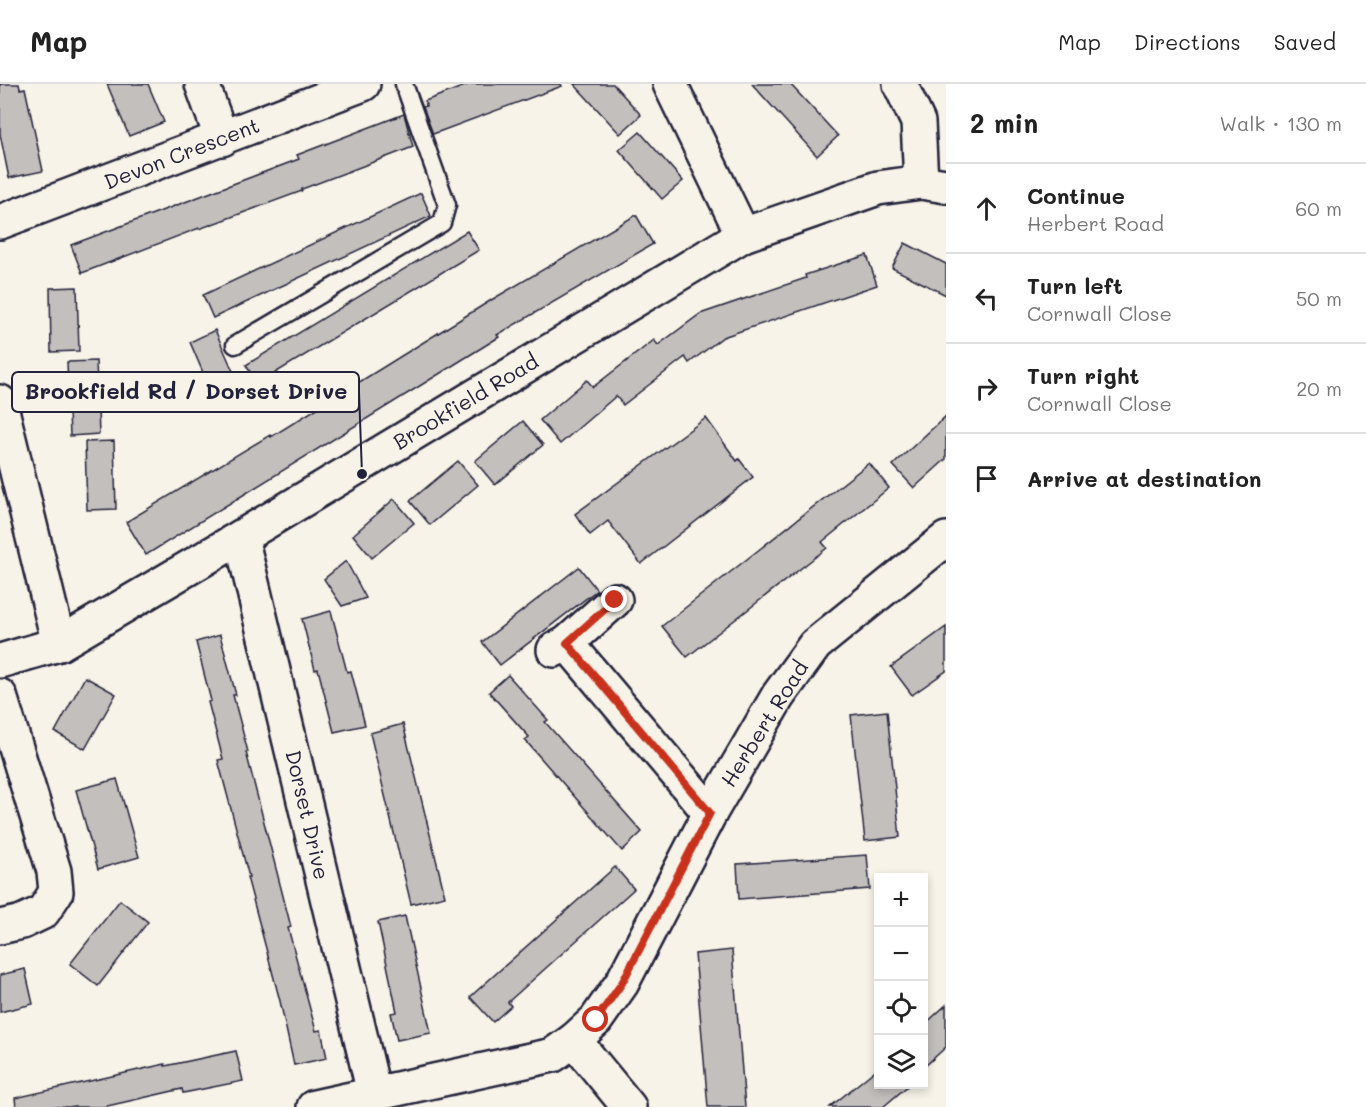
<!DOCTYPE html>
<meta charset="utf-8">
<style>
:root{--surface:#fff;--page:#f6f6f6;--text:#222;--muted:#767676;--line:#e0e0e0}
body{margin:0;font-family:Mali,sans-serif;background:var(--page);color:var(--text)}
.controls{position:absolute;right:18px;bottom:18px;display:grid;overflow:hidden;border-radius:0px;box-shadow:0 3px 9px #0003}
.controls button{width:54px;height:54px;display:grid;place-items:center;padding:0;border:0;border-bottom:2px solid var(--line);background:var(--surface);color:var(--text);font:30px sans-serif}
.stop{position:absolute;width:18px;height:18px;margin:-14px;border:4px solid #c8321e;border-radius:50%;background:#fff}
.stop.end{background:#c8321e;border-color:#fff;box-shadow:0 2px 6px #0008}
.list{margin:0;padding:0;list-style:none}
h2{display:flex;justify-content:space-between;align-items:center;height:78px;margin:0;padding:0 24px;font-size:26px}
h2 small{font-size:20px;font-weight:400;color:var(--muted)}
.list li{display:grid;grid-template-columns:39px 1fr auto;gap:18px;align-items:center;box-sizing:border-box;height:90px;padding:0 24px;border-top:2px solid var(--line)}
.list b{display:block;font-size:22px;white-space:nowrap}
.list p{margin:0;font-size:20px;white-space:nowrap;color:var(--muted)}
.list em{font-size:20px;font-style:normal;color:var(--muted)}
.icon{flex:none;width:33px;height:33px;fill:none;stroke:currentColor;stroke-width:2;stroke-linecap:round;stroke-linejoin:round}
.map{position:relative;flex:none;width:946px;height:1023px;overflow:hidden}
header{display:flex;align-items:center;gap:36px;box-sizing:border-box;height:84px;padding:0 30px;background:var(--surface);border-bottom:2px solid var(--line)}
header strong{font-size:28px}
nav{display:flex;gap:33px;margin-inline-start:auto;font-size:21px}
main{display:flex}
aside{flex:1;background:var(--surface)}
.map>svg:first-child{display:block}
</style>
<header>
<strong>Map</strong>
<nav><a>Map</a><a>Directions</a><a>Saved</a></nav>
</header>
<main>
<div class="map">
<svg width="946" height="1023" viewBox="0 0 946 1023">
<rect width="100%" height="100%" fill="#f7f3e8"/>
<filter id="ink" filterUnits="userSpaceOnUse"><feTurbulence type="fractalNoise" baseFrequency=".0167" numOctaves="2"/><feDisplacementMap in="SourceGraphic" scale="12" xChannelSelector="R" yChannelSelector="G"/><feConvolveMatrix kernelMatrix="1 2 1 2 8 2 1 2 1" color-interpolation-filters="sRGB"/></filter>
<g filter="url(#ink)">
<g fill="#c2bfbd" stroke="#22223b" stroke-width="1.5">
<polygon points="0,0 19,0 20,5 25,4 43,87 9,94 0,50"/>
<polygon points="107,0 148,0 164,38 129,52"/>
<polygon points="470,0 561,0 562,2 433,50 423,23 426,22 425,17"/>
<polygon points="574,0 613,0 641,31 620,50"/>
<polygon points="752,0 790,0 838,52 817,72"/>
<polygon points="404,30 413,63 302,105 302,107 199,145 199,144 82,189 71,161 299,75 297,71"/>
<polygon points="640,48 683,97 662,115 619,66"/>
<polygon points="421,109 431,132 213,234 203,211"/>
<polygon points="636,131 653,160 497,251 499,253 146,471 126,438 270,351 271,353 493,215"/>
<polygon points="467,147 479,166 257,300 246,281"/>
<polygon points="905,159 946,180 946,211 892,184"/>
<polygon points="867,171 877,201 723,253 689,279 685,273 623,321 616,312 560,360 540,336 587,296 593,303 654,256 658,261 700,230 806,194 805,191"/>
<polygon points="77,203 79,267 51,268 50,204"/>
<polygon points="215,246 233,287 207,298 190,258"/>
<polygon points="96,277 99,350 70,352 67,278"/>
<polygon points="946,332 946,375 914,404 893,381"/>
<polygon points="706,334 737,377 739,375 753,393 641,480 608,437 590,451 575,430"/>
<polygon points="523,337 543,361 495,401 475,377"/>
<polygon points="114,357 116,425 87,426 85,358"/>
<polygon points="458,377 478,401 430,441 410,417"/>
<polygon points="869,379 889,404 822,458 827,464 687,573 662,542"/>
<polygon points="394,415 414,439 372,474 353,451"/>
<polygon points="346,477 366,514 342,522 324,495"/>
<polygon points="579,483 597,506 500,581 482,558"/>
<polygon points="331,527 347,588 351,587 365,641 334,648 318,585 315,586 302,535"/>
<polygon points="946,543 946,587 912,611 891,583"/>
<polygon points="220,551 236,611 233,611 248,668 246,668 291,843 288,844 316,947 321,946 327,974 294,981 280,917 247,793 249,793 218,676 223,675 208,618 211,617 196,558"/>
<polygon points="508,591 548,636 545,638 642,748 622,767 525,656 529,653 489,608"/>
<polygon points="85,593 116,610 85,665 55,648"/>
<polygon points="887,627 900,753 865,757 851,631"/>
<polygon points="403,640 445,812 411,820 370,649"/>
<polygon points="117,695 139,773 98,785 76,706"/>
<polygon points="867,771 870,805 739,815 737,780"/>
<polygon points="615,783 634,805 508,918 511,922 493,938 470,913"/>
<polygon points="120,816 148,838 98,902 70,880"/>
<polygon points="405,832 431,949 397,956 391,929 397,928 378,838"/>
<polygon points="732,866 745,1023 708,1023 695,870"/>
<polygon points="25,885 33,920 0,928 0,891"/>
<polygon points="946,921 946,963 924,983 924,941"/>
<polygon points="236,967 243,997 183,1009 182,1005 103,1023 16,1023 15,1014 165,980 165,982"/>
<polygon points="879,983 879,1000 910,1000 883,1023 830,1023"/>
</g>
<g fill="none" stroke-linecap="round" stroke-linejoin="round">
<g stroke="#22223b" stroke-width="21">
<polyline id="lane" points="235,261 442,139 447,121 404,0"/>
</g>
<g stroke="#22223b" stroke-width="38">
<g id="street">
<polyline points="202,0 222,55"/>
<polyline points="670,0 743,151"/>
<polyline points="900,0 918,38 921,98"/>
<polyline points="0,138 363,0"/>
<polyline points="0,318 59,560"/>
<polyline points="241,453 374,1009"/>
<polyline points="567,559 710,729"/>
<polyline points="554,566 567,559 615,516"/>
<polyline points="0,577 59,560 241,453 743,151 878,104 921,98 946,102"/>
<polyline points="0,612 54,787 56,808 43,828 22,838 0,843"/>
<polyline points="574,956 629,1023"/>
<polyline points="314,1023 553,971 574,956 596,936 622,899 710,729 778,612 815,561 946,455"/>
</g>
</g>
<use href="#lane" stroke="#f7f3e8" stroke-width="16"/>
<use href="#street" stroke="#f7f3e8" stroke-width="33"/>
</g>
</g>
<g fill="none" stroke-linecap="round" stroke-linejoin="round" filter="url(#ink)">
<polyline stroke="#c8321e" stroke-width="8" points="596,936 622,899 710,729 567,559 615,516"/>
</g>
<g text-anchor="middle" stroke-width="4.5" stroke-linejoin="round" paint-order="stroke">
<g font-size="21" fill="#22223b" stroke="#f7f3e8">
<text transform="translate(182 70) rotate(-21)" y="7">Devon Crescent</text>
<text transform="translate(466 318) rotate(-31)" y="7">Brookfield Road</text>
<text transform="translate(765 640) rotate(-58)" y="7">Herbert Road</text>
<text transform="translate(307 731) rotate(77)" y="7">Dorset Drive</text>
</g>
</g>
<path fill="none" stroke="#22223b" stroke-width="2" d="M362 390L359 308"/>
<circle fill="#22223b" stroke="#f7f3e8" stroke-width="2" cx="362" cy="390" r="6"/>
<rect fill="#f7f3e8" stroke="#22223b" stroke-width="2" x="12" y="288" width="347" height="40" rx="6"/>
<g font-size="22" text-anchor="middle" font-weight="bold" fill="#22223b">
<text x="186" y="315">Brookfield Rd / Dorset Drive</text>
</g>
</svg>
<div class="controls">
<button>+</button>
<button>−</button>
<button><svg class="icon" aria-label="locate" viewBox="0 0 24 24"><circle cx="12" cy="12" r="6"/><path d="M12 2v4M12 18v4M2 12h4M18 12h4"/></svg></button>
<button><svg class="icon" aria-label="layers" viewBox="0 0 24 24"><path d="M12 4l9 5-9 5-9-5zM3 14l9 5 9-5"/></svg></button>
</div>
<div class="stop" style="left:596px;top:936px"></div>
<div class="stop end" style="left:615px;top:516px"></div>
</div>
<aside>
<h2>2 min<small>Walk · 130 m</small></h2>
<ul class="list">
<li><svg class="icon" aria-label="ahead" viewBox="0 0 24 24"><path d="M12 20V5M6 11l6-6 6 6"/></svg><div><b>Continue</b><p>Herbert Road</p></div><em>60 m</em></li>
<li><svg class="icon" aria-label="left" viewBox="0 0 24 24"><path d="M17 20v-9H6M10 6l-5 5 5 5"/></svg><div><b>Turn left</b><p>Cornwall Close</p></div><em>50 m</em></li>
<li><svg class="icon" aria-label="right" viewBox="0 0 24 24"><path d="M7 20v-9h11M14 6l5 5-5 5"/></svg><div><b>Turn right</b><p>Cornwall Close</p></div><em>20 m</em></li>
<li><svg class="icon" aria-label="arrive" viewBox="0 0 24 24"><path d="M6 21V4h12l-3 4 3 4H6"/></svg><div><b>Arrive at destination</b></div></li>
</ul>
</aside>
</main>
